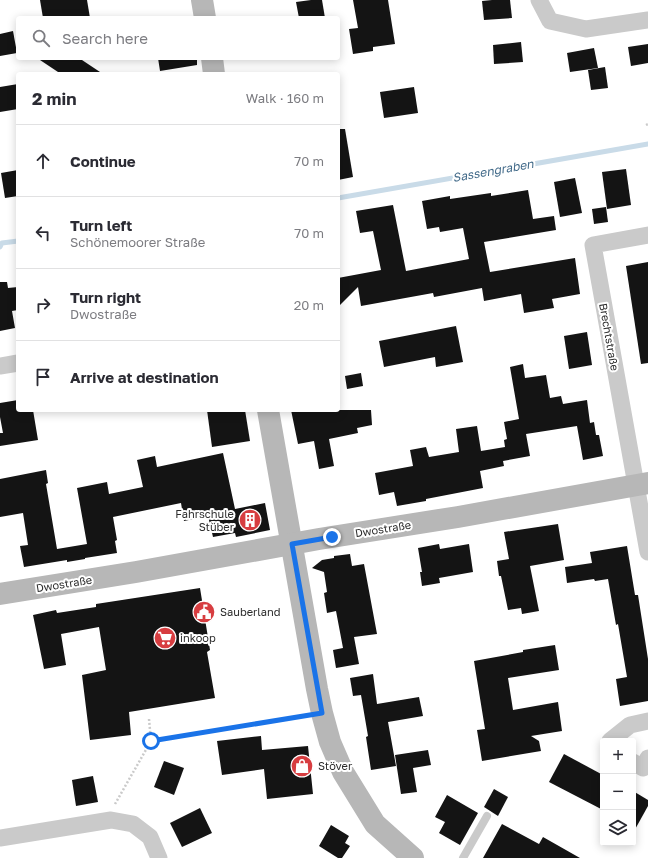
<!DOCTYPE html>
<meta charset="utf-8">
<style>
:root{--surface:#fff;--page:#f2f2f3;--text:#2b2b33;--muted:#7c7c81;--line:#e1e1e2}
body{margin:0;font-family:"Golos Text",sans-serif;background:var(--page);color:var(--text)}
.controls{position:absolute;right:12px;bottom:12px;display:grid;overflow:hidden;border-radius:4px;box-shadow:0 2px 10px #0003}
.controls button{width:36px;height:36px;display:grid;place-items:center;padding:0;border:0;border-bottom:1px solid var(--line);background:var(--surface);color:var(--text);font:20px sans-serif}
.stop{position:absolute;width:12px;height:12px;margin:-9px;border:3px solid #1a73e8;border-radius:50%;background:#fff}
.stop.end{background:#1a73e8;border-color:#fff;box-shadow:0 1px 4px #0008}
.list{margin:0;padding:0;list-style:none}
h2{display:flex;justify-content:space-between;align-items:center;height:52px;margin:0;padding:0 16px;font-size:17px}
h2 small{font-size:13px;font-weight:400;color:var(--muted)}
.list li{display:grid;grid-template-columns:26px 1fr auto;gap:12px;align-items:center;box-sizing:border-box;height:72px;padding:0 16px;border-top:1px solid var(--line)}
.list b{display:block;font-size:15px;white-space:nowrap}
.list p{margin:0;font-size:13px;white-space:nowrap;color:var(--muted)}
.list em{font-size:13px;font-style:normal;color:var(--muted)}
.icon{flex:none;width:22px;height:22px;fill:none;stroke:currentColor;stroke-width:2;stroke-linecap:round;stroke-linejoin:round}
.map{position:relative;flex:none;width:648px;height:858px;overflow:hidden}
.search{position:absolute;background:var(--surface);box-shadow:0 2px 10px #0003;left:16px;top:16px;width:324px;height:44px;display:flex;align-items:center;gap:10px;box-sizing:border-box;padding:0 14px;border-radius:4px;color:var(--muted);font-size:15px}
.panel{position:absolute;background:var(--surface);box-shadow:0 2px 10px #0003;left:16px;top:72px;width:324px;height:340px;border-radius:4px}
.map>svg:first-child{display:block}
</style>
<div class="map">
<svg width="648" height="858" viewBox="0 0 648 858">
<rect width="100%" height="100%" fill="#fff"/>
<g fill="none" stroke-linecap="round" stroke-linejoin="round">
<g stroke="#c9dbe8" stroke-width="5">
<polyline points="338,198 648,144"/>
<polyline points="0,247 2,243 18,241"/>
</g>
</g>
<g fill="#141414">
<polygon points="40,0 87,0 90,18 43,18"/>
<polygon points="311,0 322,0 325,18 299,18 296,2"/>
<polygon points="353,0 388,0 395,44 373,47 373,51 353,54 349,29 358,28"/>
<polygon points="492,0 510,0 512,18 484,20 482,1"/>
<polygon points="13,31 17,53 0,56 0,34"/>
<polygon points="521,42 523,62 494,64 493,45"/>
<polygon points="648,44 648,63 631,66 628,47"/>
<polygon points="594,48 598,68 570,72 567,53"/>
<polygon points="37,58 79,58 103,74 61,74"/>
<polygon points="158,58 197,58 197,65 160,71"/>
<polygon points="605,67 608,88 591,90 588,70"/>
<polygon points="18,84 18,109 0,112 0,87"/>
<polygon points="414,87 418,113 384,118 380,92"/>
<polygon points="338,129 345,129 353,177 338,180"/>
<polygon points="626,169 631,205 607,209 602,172"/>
<polygon points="18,170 18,196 5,198 1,173"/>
<polygon points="575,178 582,213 560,217 554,182"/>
<polygon points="528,190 533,219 554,216 556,230 484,242 490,272 575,258 580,294 552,299 554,308 524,313 521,294 484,301 482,288 434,297 433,293 361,306 358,287 338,307 338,278 381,270 373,231 360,233 356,211 393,205 406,271 469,259 463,228 440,232 439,227 427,229 422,201 450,196 450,199 491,193 491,196"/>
<polygon points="606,207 608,222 594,224 592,209"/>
<polygon points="648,262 648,363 641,364 626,266"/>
<polygon points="0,282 7,282 8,288 18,287 18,310 12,311 15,328 0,331"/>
<polygon points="456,326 463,362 436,367 435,357 384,367 379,341"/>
<polygon points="587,332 592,365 569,369 564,336"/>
<polygon points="523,364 525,378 546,375 550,398 561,396 563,404 587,400 590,423 594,422 596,435 599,435 603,456 583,460 577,426 526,434 530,456 503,461 504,466 480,471 483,488 426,499 426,501 397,506 394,492 379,495 375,473 413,466 410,450 426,447 429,457 459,452 456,429 477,426 481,451 505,447 504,440 507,439 504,422 519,419 510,367"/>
<polygon points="361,373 363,386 347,389 345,376"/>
<polygon points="18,400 18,410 33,410 38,440 0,446 0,433 3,433 0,417 0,403"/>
<polygon points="207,410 245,410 250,441 212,447"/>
<polygon points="291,410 371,410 372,425 357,428 358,433 329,439 334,466 319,469 314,441 298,444"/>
<polygon points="223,453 235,509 265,503 270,530 236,537 235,533 213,537 208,516 184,521 181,503 113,517 117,540 115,541 117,553 85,558 85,559 67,562 67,560 24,567 20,546 28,545 23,513 0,517 0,479 46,470 48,483 46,484 57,549 87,544 77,488 107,482 109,494 143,487 137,460 155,456 157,467"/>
<polygon points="558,524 564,560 530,566 539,611 522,614 521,608 508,610 501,576 499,576 497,561 509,559 504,532"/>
<polygon points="439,544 440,549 469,544 473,572 439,578 440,583 422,586 420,572 422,572 418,548"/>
<polygon points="627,546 635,595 638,595 648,659 648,701 620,706 616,679 627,677 618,624 616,625 608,579 595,581 594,579 567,583 565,567 592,563 590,552"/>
<polygon points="350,554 352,566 364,564 377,634 354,637 359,664 336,668 333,650 343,648 336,611 327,613 324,593 327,592 324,572 312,568 322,560 334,558 334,556"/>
<polygon points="200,588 210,650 207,652 215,698 129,712 131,735 90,740 82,675 106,670 99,627 61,634 66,665 44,669 33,615 56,610 57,613 96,607 96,604"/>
<polygon points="555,645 559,670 508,678 513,710 558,702 562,731 531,736 539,741 541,751 482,761 477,730 485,729 474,661 523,652 523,650"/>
<polygon points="373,674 377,704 419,697 423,716 388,722 396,766 371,770 366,737 368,736 361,695 353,696 350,678"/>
<polygon points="261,736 262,750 308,746 313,794 267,799 264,769 222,775 217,741"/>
<polygon points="428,750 431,765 413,768 417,792 401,794 395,755"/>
<polygon points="564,754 603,775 603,810 549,782"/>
<polygon points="164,761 184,768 174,795 154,787"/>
<polygon points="93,776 98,802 76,806 72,780"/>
<polygon points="494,789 508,797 498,816 484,807"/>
<polygon points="633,791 648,800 648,806 633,833"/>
<polygon points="447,795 478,813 460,845 439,833 445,822 435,817"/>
<polygon points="200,808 212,833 182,847 170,823"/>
<polygon points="502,824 539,844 543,837 580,858 483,858"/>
<polygon points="331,825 349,836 345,843 350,846 342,858 338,858 319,846"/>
</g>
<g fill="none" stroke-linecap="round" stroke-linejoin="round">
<g stroke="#cacaca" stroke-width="2.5" stroke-dasharray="2 2" stroke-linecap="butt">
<polyline points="646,125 648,124"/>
<polyline points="149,719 151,741"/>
<polyline points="115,804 151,741 303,716"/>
</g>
<polyline stroke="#cacaca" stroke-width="8" points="463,858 487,816"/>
<g stroke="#cacaca" stroke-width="17">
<polyline points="539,0 550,21 586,29 648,20"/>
<polyline points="648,235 593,245 648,552"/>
<polyline points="0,366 18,363"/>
<polyline points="610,741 630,725 648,721"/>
<polyline points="633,762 643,768 648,758"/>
<polyline points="0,838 111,820 133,824 150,837 159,858"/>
</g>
<g stroke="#b7b7b7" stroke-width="22">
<polyline points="202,0 205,18"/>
<polyline points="212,58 214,74"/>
<polyline points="268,410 317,689 322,713 330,742 343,772 375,824 413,858"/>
<polyline points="0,594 136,572 319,539 458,517 648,483"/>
</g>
</g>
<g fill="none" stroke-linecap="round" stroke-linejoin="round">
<polyline stroke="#1a73e8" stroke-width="5" points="151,741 322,713 292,544 332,537"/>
</g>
<defs>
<g id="building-disc" transform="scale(1.15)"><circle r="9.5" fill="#d73d40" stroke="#fff"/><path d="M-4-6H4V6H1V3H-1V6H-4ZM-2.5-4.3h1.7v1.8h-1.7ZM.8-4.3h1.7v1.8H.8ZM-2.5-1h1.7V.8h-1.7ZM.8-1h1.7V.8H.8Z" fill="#fff"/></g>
<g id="civic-disc" transform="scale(1.15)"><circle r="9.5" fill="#d73d40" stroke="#fff"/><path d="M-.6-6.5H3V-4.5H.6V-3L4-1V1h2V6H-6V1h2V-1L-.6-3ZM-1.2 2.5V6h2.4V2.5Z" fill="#fff"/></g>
<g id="supermarket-disc" transform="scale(1.15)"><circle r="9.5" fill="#d73d40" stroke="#fff"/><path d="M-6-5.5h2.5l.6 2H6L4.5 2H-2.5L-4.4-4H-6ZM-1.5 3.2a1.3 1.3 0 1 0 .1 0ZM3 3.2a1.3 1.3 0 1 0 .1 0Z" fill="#fff"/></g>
<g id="shop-disc" transform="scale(1.15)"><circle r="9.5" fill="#d73d40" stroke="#fff"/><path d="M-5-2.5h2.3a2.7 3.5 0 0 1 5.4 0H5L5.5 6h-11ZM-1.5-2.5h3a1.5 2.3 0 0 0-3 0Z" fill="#fff"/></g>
</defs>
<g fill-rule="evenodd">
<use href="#building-disc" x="250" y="520"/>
<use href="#civic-disc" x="204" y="612"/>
<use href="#supermarket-disc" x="165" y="638"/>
<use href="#shop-disc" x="302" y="766"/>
</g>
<g text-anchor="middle" stroke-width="4" stroke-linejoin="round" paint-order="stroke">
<g font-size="11" fill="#2d2d2d" stroke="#fff">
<text transform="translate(609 337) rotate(80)" y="4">Brechtstraße</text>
<text transform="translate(383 529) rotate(-9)" y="4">Dwostraße</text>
<text transform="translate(64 584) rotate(-9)" y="4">Dwostraße</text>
</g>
<g font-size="11" fill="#2d2d2d" stroke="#fff" text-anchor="start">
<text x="234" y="518" text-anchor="end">Fahrschule<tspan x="234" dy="13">Stüber</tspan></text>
<text x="220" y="616">Sauberland</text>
<text x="180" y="642">inkoop</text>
<text x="318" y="770">Stöver</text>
</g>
<g font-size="12" font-style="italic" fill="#426a89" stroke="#fff">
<text transform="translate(493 171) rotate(-10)" y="4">Sassengraben</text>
</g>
</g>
</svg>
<div class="controls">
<button>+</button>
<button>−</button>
<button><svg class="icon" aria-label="layers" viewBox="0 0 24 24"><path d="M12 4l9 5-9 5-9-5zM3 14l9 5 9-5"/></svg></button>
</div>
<div class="stop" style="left:151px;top:741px"></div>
<div class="stop end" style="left:332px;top:537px"></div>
<div class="search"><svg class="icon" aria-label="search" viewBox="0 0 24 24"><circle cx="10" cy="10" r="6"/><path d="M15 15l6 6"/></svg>Search here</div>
<section class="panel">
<h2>2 min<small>Walk · 160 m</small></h2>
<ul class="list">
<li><svg class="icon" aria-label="ahead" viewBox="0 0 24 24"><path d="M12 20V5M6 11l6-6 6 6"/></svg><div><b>Continue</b></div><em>70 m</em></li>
<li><svg class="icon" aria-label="left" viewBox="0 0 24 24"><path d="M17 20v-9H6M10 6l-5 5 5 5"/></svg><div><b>Turn left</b><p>Schönemoorer Straße</p></div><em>70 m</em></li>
<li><svg class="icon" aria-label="right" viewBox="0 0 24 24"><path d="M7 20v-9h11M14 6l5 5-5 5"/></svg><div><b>Turn right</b><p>Dwostraße</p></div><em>20 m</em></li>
<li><svg class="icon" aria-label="arrive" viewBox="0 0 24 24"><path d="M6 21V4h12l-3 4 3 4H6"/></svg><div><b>Arrive at destination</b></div></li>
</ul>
</section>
</div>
